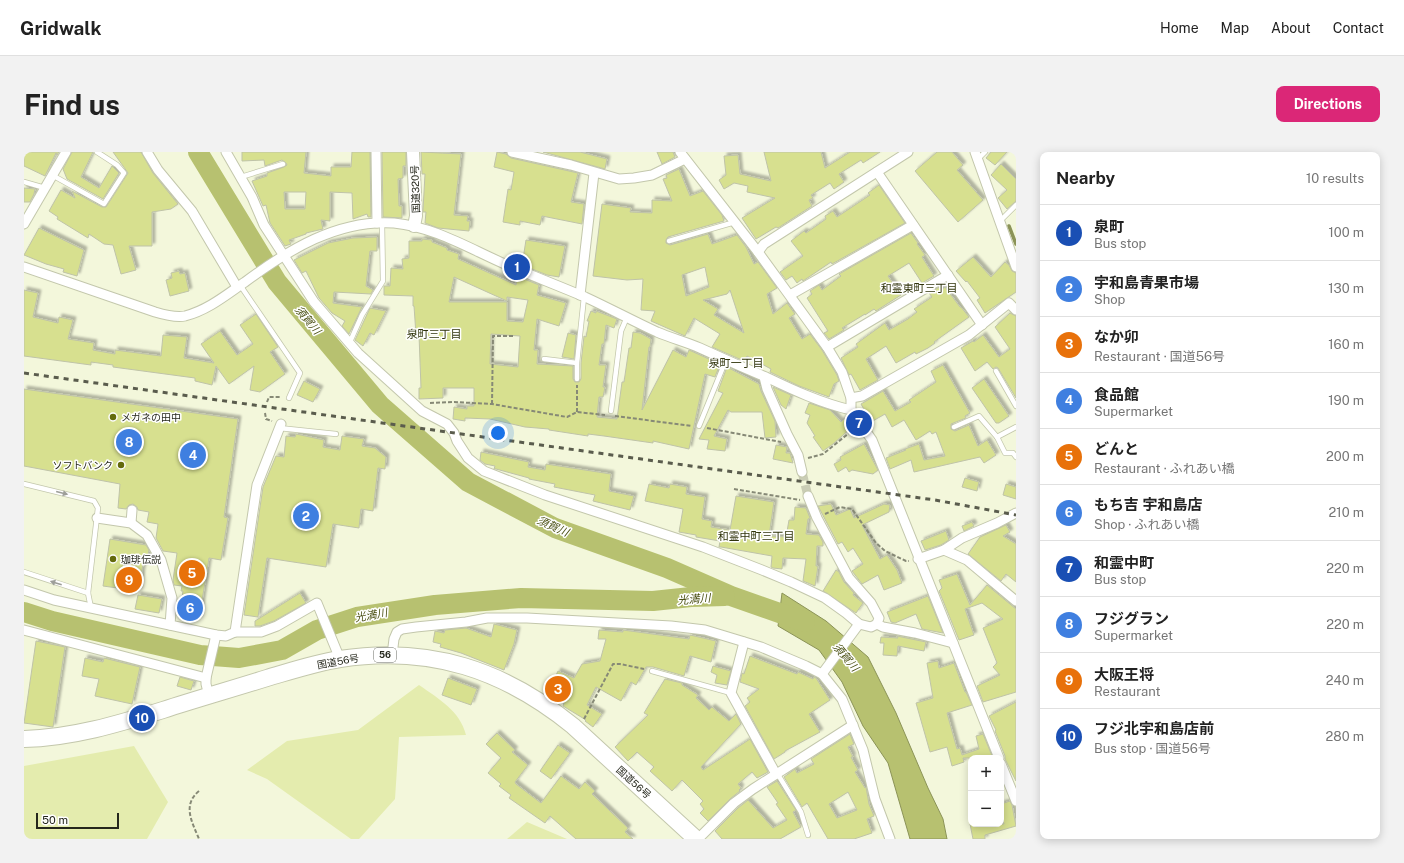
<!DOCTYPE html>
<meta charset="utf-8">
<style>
:root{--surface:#fff;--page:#f2f2f2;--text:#222;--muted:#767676;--line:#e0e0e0;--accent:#db2777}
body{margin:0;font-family:"Public Sans","Noto Sans JP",sans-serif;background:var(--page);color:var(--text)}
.controls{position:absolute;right:12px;bottom:12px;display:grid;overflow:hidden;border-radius:8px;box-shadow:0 2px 10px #0003}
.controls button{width:36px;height:36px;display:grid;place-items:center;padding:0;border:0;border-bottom:1px solid var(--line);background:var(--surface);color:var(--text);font:20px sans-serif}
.scale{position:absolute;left:12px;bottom:10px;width:83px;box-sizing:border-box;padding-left:4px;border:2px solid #25271c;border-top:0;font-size:11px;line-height:14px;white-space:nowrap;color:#25271c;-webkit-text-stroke:3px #fff;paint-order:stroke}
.you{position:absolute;left:474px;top:281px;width:14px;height:14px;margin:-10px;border:3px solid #fff;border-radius:50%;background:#1a73e8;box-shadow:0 0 0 6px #1a73e833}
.badge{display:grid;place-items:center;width:26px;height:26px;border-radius:50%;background:var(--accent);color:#fff;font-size:13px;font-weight:700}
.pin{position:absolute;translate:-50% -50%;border:2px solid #fff;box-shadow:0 1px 4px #0006}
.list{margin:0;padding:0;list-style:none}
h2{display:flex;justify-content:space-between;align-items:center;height:52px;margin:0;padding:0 16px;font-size:17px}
h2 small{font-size:13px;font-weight:400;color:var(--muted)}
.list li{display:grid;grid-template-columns:26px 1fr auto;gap:12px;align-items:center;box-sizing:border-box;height:56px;padding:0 16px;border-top:1px solid var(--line)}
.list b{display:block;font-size:15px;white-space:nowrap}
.list p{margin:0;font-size:13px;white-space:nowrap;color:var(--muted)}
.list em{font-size:13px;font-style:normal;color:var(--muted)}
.map{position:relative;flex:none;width:992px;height:687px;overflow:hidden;border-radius:8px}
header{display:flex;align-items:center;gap:24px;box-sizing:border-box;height:56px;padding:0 20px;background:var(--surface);border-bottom:1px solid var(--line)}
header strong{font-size:19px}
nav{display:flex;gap:22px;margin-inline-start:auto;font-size:14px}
.intro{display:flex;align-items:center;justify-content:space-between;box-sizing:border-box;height:96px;padding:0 24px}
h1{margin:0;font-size:28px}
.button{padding:10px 18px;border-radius:8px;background:var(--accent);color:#fff;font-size:14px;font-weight:700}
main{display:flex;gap:24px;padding:0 24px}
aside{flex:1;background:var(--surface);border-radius:8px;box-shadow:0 2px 10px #0003}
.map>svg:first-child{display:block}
</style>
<header>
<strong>Gridwalk</strong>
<nav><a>Home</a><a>Map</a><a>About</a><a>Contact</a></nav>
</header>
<div class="intro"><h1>Find us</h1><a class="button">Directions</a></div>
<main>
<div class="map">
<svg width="992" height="687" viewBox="0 0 992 687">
<defs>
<filter id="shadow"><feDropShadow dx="3" dy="-3" stdDeviation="1" flood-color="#0004"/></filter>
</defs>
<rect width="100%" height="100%" fill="#f3f7db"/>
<g fill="#e4ecae">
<path d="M395,533C415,547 436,559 442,583L375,585L371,647L335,687H327L243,627L223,618L263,589L334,578Z"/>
<polygon points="110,594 144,650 123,687 0,687 0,614"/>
<polygon points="503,670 543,687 483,687"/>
</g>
<polygon fill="#b7c170" stroke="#8b9357" points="758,441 802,469 844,505 872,561 904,636 919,667 923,687 886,687 864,611 839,574 818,530 795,498 754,474"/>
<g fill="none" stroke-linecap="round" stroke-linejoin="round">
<polyline stroke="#8b9357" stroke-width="3.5" points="985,74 992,92"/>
<g stroke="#b7c170" stroke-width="20">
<polyline points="174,0 253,130 356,253 444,330 531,376 643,416 707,444 781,470"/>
<polyline points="0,460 28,469 176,503 215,506 258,498 293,478 333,465 411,453 497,446 629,449 667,445 701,444"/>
</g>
</g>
<g fill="#d7e08f" stroke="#bfc3a8" fill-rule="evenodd" filter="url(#shadow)">
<polygon points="0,0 35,0 33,3 32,1 21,24 0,14"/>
<polygon points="48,0 69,0 57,25 75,36 88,14 95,21 79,47 43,27 39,17"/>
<polygon points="89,0 117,0 129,21 154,52 147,57 128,60 128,94 105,94 112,118 97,122 89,93 80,92 65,82 64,86 33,67 34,65 25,59 37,38 51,46 48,39 78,55 82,55 104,21"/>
<path d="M218,0H282L280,21L307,24V15H327L328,0H346L347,65H344L343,62L329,67L328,41L306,40V69L297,68L299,77L282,81V82L265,88L267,92L261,94L246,71L242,53L239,54L228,29L243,24V21L260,15L263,13L262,11L258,8L241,14L240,8L218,9ZM260,40H282L281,57H261Z"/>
<polygon points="358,0 382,0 382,14 379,14 379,26 374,27 375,54 378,54 378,66 359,65"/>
<polygon points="397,0 437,2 430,63 444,64 443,69 446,69 445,79 414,76 401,71 402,60 399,60 399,58 401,22 398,22"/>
<polygon points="473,0 482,2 487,6 554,21 547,50 560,52 558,72 518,64 516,73 496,69 496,73 479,70 484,37 487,38 490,20 470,15"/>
<polygon points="519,0 556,0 583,7 581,17"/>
<polygon points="633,0 649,0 651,5 638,12"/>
<polygon points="740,0 797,0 801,16 826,0 856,0 839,11 837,8 818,20 815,22 820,30 810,37 806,31 787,43 789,46 785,48 788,54 754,76 752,75 732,87 718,66 751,46 723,40 724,34 710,31 700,37 695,28 702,23 700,4 714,3 716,22 747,29"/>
<polygon points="913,0 928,0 939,13 933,18 959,48 934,70 891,19"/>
<polygon points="967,0 983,0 971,13 962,6"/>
<polygon points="977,12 992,27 992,49 983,57 974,46 983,38 967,23"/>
<path d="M655,17L666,44L679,39L698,63L700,69L644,85L642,88V91L646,93L684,82L688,92L713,83L722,95L730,112L734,110L753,136L743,142L749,162L763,151L771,162L765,166L778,187L786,182L798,198L813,223L815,229L810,232L805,245L775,234L746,220L747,217L723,204L720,209L688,195L696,182L670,166L661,184L627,169L631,159L617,158L619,127L603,128L569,124L578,52L607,56L606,60L628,61V48L648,49L639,27L643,26L642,23ZM681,115L685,135L662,144L658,123ZM706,138L720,181L690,163L694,157L679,148L703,142Z"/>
<polygon points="855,33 881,71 808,112 807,110 779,129 778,127 773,131 768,124 762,128 756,120 779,104 767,89 780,79 782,81 802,67 801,64 809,59 813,65 846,43 844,41"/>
<polygon points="0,36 11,37 10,42 6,50 0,50"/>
<polygon points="15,76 60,98 53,124 39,120 40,117 22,112 0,103"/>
<polygon points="887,81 894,91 893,92 901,103 898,105 910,124 898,131 885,111 864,124 877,143 852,159 850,157 841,163 841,162 818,176 820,178 805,187 800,181 804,179 783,146 788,142 786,139 795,133 798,138 817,124 815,122"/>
<polygon points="353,85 353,99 346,99 342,134 349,138 347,142 310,140 309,151 338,155 325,182 318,174 321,169 308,161 295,146 282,119 278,121 270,108 304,91 329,86"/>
<path d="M398,87L408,88V90L423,96V98L435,102L434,107L492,133L493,124L515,133L513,143L542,151L535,174L513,167L510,198H514L513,212L549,214V227L551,230H555L557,227V211L560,184L562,185L565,169H563L567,159L572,161V159L593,167L590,176L582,173L580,192H578L575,213H582L579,235H581L579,245H575L573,265L593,267L598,230H600L605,196H607L609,180L616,181L627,187L626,195H625L618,258L649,198L662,205L665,198L696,212L691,225L681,222L665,297L629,289V291L580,284L564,282V284L525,278V277L501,275L466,267L441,266V269L429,267L430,255L443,257V254H450V236H419V246L395,247V236H397L395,183H392L390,154H389V144L360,143V134H366L367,116L379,117L378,107L385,106V89H398ZM430,125L483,149V145L504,148L499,170L483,169V150H425ZM467,182L496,184L494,215L466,212Z"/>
<polygon points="502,88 541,94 535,125 523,123 498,113"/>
<polygon points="949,105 967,125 981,110 985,113 988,119 992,121 992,140 961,161 953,148 956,146 943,129 942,130 932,119"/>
<polygon points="155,119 156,122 161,121 165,139 146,144 142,128 148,126 147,121"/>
<polygon points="917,134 919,137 921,135 936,155 937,155 945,165 910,190 911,191 904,196 892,202 891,200 872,211 862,194 842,207 854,228 836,238 827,222 825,223 817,206 834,195 832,192 861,171 865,178 884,167 893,160 890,157 908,145 905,141"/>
<polygon points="0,138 14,141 9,165 34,171 35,165 49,168 44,187 70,191 69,198 91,202 91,198 137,204 139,183 163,185 160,206 190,211 177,192 196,179 213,203 229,192 216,173 232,162 254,195 246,200 261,222 236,240 226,238 230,214 205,232 192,214 188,233 171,229 171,226 89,215 89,213 67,210 67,213 0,204"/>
<polygon points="346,156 362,159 350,183 346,181 339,194 331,188"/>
<polygon points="986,161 992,164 992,246 974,216 972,215 969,217 963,210 951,219 937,196 949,189 950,190 959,183 975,205 986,197 971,175"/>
<polygon points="544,181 552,183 550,207 538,205"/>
<polygon points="919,213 946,261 941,264 942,266 927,272 927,277 931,279 945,273 954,294 963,288 972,303 960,311 956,305 890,320 887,308 866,317 862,306 882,298 881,297 895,292 900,308 921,304 912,280 908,282 906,279 892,288 880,268 868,275 861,262 847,270 837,252 859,239 871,259 887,250 885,248 912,230 907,219"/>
<polygon points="703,215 735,232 737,239 751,269 752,285 741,286 738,260 707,260 704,258 690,284 703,287 701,299 683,297 685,288 675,287 699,241 694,239"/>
<polygon points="960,227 985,264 975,271 972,271 948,236"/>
<polygon points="280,229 296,237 289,250 273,243"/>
<polygon points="749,235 767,243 762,257 757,253"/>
<polygon points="0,237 214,267 200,365 204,366 197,408 185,406 175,467 155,463 159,439 157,439 158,434 150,433 149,428 153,401 139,399 132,386 134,372 123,370 125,360 114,358 113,355 109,352 105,353 102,357 94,356 96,332 0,314"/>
<polygon points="785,251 806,258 817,270 820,267 827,276 809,292 799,299 789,285 791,284 783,271 786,263 781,261"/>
<polygon points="272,282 300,288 299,295 316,298 318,284 340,287 338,294 351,296 362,305 361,317 354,316 349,359 337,357 335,376 309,372 302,415 243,406 234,465 220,463 239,335 252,304 260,305 262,284 271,285"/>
<polygon points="840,292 854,318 849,322 828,318 825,320 822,315 814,320 810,312 817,308 816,305"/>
<polygon points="752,293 763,295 762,301 766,301 769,311 749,307"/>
<polygon points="457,300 505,310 504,315 521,318 522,312 587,322 585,339 610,344 606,358 569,349 571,343 530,335 531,332 505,327 505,326 472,317 470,317 471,314 461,312 456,308"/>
<polygon points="941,326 955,330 953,339 938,335"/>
<polygon points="625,332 645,336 646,332 663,335 662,342 681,345 678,367 688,369 687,375 706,378 712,344 750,350 745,384 762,385 765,368 770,368 771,355 782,356 786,366 784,367 782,382 795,383 799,390 799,394 793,394 792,414 794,414 791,434 779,429 782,407 759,406 758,417 749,416 747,415 748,404 697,395 695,395 696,389 672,385 672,383 655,380 659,357 621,349"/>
<polygon points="982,332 992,335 992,347 979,343"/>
<polygon points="807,352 812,363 826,357 830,366 860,352 866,353 865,360 838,373 856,407 863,403 873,418 878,431 860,438 854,423 838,432 828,419 839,412 829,396 824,400 818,390 814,392 794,354"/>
<polygon points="948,370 950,374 940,379 938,374"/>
<polygon points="982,373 986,380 979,384 992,392 992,430 982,422 977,429 944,402 956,385"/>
<polygon points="922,379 925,388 917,393 901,398 897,389"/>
<polygon points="86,387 122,393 125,398 122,412 119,412 115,439 79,434"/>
<polygon points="812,418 815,420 820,430 830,441 829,443 839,451 832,461 799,439"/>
<polygon points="933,422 946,453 963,433 992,457 992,540 959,550 953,534 976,523 969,515 973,511 959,476 979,467 958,451 941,457 950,483 935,488 915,439 918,436 915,428"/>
<polygon points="276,441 282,451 250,469 236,474 231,474 231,469"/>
<polygon points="114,443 138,447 135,461 111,457"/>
<polygon points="904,444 919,481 898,477 892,462 871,471 867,470 863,460"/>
<polygon points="470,472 493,478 490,492 480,518 437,501 416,495 417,492 409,490 411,479 420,481 421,478 442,476 467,485"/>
<polygon points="575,478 599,480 599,478 665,487 666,483 692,489 687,510 666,504 660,524 629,515 622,515 612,533 607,530 597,549 572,535 563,553 578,562 569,575 561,569 562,568 539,554 540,551 523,543 534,519 550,526 558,512 576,509 582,487 574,487"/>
<polygon points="873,484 902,490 900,499 874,494 873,504 859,503 860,491 856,491 857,485 874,486"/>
<polygon points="12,489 41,495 29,575 0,571"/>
<polygon points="726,504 773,522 774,520 789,527 790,525 792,526 806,548 785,562 796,580 761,599 761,600 750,607 721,554 726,550 723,546 735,537 716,530 718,521 720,522"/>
<polygon points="61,506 79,510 80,506 116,515 108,552 71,544 75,527 58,524"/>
<polygon points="914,509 915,516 930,511 941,540 942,540 948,553 923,561 933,597 936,596 938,603 955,597 952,584 959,582 969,606 939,606 940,610 928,614 923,595 906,600 892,551 909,546 903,511"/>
<polygon points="689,514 707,519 703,533 691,531 693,523 687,520"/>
<polygon points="156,525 170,529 167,538 153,534"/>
<polygon points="424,526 453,537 447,553 418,543"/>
<polygon points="641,527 658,531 658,533 674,543 672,546 685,558 688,555 705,569 712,562 717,572 677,615 679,618 726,587 744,620 733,626 728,620 714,632 717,636 715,638 716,639 706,647 684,669 676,661 680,657 676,652 679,649 658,628 648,639 626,619 630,615 613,600 604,609 591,595 624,563 620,561"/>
<polygon points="992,550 992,629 981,607 981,604 971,579 972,578 965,564"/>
<polygon points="473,581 491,598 488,600 504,613 491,630 492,632 517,651 537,624 555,637 561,630 571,639 568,642 604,676 601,680 609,687 552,687 526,664 521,671 485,646 487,643 475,634 477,632 464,621 477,606 462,592"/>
<path d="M826,582L830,592L824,595L829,605H827L834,618L831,620L841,636L842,635L845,652L850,664L843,667L848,681L830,687H804L783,651L778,655L760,625L771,617L773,621L790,612L787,607ZM824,640L833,658L813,666L805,652Z"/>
<polygon points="534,593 546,601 527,627 516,619"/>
<polygon points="753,629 772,658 769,660 777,675 756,687 698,687 691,679 714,656 724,648 749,676 763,668 752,652 754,651 743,635"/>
<polygon points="986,649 988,653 992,674 961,683 961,687 949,687 946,672 980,672 977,660 977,652"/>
</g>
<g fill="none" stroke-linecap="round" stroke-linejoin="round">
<polyline stroke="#cacdb5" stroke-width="9" stroke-dasharray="9 4.5" stroke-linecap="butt" points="778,320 784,344"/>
<g stroke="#c3c7ac" stroke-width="6">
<g id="lane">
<polyline points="953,8 961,0"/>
<polyline points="28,23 80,52 100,21 93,13 73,0"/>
<polyline points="217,25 259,12"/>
<polyline points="0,30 21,36"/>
<polyline points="975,70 992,53"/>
<polyline points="645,89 711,70"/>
<polyline points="216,133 276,221 265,246"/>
<polyline points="325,192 338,163 359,129 358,71"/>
<polyline points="520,207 553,211"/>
<polyline points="972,219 992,254"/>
<polyline points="553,227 553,211 560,145"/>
<polyline points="587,259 597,179 603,165"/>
<polyline points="675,274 702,208"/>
<polyline points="930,275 955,264 973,285 981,301 989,301 992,305"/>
<polyline points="255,276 312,282"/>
<polyline points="973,285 992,275"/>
<polyline points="0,332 70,349 74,356 64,441 67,456"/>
<polyline points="0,420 64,441"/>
<polyline points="628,519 707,541"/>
<polyline points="753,621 777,660 784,683"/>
</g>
</g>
<g stroke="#c3c7ac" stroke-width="11">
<g id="street">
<polyline points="123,0 134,18 168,59 213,135"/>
<polyline points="202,0 228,45 240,73 290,150 334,201 398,259 423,272 430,281 433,289 444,306 460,319 521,343 679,395 738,418 767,430 801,446 822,461 835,472 847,475 853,472"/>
<polyline points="352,0 353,71"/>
<polyline points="488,0 547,13 595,27 610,26 628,23 661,7"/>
<polyline points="656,0 734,100 803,195 818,220 827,246 827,258 848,288 975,606"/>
<polyline points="951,0 992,115"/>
<polyline points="853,20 958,173"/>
<polyline points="0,72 42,0"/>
<polyline points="734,100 740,92 884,0"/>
<path d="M0,115L131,160C141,163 152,166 161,164C184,158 202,143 221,130C264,98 314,67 370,71C411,75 446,97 483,113C509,124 535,134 561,145C585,156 609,169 633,180C647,186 662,190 676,196C698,206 720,216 742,225C769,238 797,251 827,258"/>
<polyline points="556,143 570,21"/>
<polyline points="766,143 889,73"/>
<polyline points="803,195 924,123"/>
<polyline points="740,225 743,237 763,282 774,303 778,320"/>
<polyline points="827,246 838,244 945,183 985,151 992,158"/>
<polyline points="784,344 793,366 825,426 847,451 855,466 853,472 859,475 891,481 929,491"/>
<polyline points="73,366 107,371 123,383 137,408 148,446 146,473"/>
<polyline points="107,371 108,358"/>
<polyline points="920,398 943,408 992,449"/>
<polyline points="894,407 920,398 938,386 973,371 992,361"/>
<polyline points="0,438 30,448 192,483 202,484 211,480 233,333 257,272"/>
<polyline points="0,478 182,526"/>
<polyline points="211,480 237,480 253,474 293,451 316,507"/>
<polyline points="720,490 707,541 752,622"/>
<polyline points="368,503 370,487 373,480 378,477 392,475 442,470 463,466 503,466 647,474 681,478 737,495 782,514 798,522 818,547 839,598 851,647 866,687"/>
<polyline points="798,522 835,472"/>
<polyline points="185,544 182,532 182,526 192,483"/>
<polyline points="977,612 992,649"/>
<polyline points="674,687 710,651 729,637 829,573"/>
</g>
</g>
<g stroke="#c3c7ac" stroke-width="14">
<polyline id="secondary" points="389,0 392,64 390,74"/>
</g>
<g stroke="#c3c7ac" stroke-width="18">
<path id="highway" d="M0,587C47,586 94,572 139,558C173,547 208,537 243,526C267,519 291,511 316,507C406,493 480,518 549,574L672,687"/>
</g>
<g stroke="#868976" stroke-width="2" stroke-dasharray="4 2" stroke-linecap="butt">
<polyline points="243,250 245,245 257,245"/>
<polyline points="406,251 430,250 468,252 543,265 553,260 581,263"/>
<polyline points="468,252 469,184 491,184"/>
<polyline points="553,260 553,233"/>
<polyline points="241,261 242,267 248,269"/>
<polyline points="591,264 668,274"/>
<polyline points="683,276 757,290"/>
<polyline points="784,306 799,302 830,277"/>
<polyline points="710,337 776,348"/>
<polyline points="801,362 816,355 828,357 852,391 861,399 882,409 885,409"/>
<polyline points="560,567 589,512 596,512 620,517"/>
<path d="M175,639C158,653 168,670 175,687"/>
</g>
<use href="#lane" stroke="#fff" stroke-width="4.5"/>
<use href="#street" stroke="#fff" stroke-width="9"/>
<use href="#secondary" stroke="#fff" stroke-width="12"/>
<use href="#highway" stroke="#fff" stroke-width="16"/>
<polyline stroke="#5a5c4d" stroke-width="3" stroke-dasharray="5 5" stroke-linecap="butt" points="0,221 911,348 992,363"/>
</g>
<defs><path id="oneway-solid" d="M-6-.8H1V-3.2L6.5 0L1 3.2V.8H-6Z"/></defs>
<g fill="#9d9e99">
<use href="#oneway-solid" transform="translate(38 341) rotate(14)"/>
<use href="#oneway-solid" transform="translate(32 431) rotate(-162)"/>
</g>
<g fill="#636a0c" stroke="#fff" stroke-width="1.5">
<circle cx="89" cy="265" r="4"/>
<circle cx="97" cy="313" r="4"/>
<circle cx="89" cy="407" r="4"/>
</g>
<g text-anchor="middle" stroke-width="3" stroke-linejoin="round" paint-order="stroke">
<rect fill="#fff" stroke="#666860" stroke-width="1" x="350" y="496" width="22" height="14" rx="3"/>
<g font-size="9" font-weight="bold" fill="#25271c">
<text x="361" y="506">56</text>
</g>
<g font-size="10" fill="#25271c" stroke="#fff">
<text transform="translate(391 37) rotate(-92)" y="4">国道320号</text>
<text transform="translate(314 509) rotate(-10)" y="4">国道56号</text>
<text transform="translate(610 630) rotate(42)" y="4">国道56号</text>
</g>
<g font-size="10" fill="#25271c" stroke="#fff" text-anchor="start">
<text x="97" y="269">メガネの田中</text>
<text x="89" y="317" text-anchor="end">ソフトバンク</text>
<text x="97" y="411">珈琲伝説</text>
</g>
<g font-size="11" fill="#30340b" stroke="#fff">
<text x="895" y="140">和霊東町三丁目</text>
<text x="410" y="186">泉町三丁目</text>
<text x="712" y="215">泉町一丁目</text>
<text x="732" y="388">和霊中町三丁目</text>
</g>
<g font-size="11" font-style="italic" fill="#4b5014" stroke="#fff">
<text transform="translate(284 168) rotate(50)" y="4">須賀川</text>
<text transform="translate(529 374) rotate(24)" y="4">須賀川</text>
<text transform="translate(670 447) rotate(-4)" y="4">光満川</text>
<text transform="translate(347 463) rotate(-10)" y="4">光満川</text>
<text transform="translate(822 505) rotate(50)" y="4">須賀川</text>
</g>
</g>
</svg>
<div class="controls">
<button>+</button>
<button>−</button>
</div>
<div class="scale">50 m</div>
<div class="you"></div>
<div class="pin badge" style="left:493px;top:115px;background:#1a4fb4">1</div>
<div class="pin badge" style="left:282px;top:364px;background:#3f7fe0">2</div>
<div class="pin badge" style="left:534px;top:537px;background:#e8710a">3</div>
<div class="pin badge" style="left:169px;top:303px;background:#3f7fe0">4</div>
<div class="pin badge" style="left:168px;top:421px;background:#e8710a">5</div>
<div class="pin badge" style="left:166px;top:456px;background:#3f7fe0">6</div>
<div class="pin badge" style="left:835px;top:271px;background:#1a4fb4">7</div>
<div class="pin badge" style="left:105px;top:290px;background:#3f7fe0">8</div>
<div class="pin badge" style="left:105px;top:428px;background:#e8710a">9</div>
<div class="pin badge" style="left:118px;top:566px;background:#1a4fb4">10</div>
</div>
<aside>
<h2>Nearby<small>10 results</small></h2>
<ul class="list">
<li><span class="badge" style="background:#1a4fb4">1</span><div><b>泉町</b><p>Bus stop</p></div><em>100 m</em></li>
<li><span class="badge" style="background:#3f7fe0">2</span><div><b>宇和島青果市場</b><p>Shop</p></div><em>130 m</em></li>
<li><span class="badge" style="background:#e8710a">3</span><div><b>なか卯</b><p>Restaurant · 国道56号</p></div><em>160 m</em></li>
<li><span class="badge" style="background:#3f7fe0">4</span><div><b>食品館</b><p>Supermarket</p></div><em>190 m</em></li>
<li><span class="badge" style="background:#e8710a">5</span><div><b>どんと</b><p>Restaurant · ふれあい橋</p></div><em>200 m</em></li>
<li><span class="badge" style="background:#3f7fe0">6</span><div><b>もち吉 宇和島店</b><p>Shop · ふれあい橋</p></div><em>210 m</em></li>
<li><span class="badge" style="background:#1a4fb4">7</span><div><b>和霊中町</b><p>Bus stop</p></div><em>220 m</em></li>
<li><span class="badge" style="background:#3f7fe0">8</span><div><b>フジグラン</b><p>Supermarket</p></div><em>220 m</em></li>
<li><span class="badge" style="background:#e8710a">9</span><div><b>大阪王将</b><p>Restaurant</p></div><em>240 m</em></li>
<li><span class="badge" style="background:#1a4fb4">10</span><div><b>フジ北宇和島店前</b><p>Bus stop · 国道56号</p></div><em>280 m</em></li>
</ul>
</aside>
</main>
